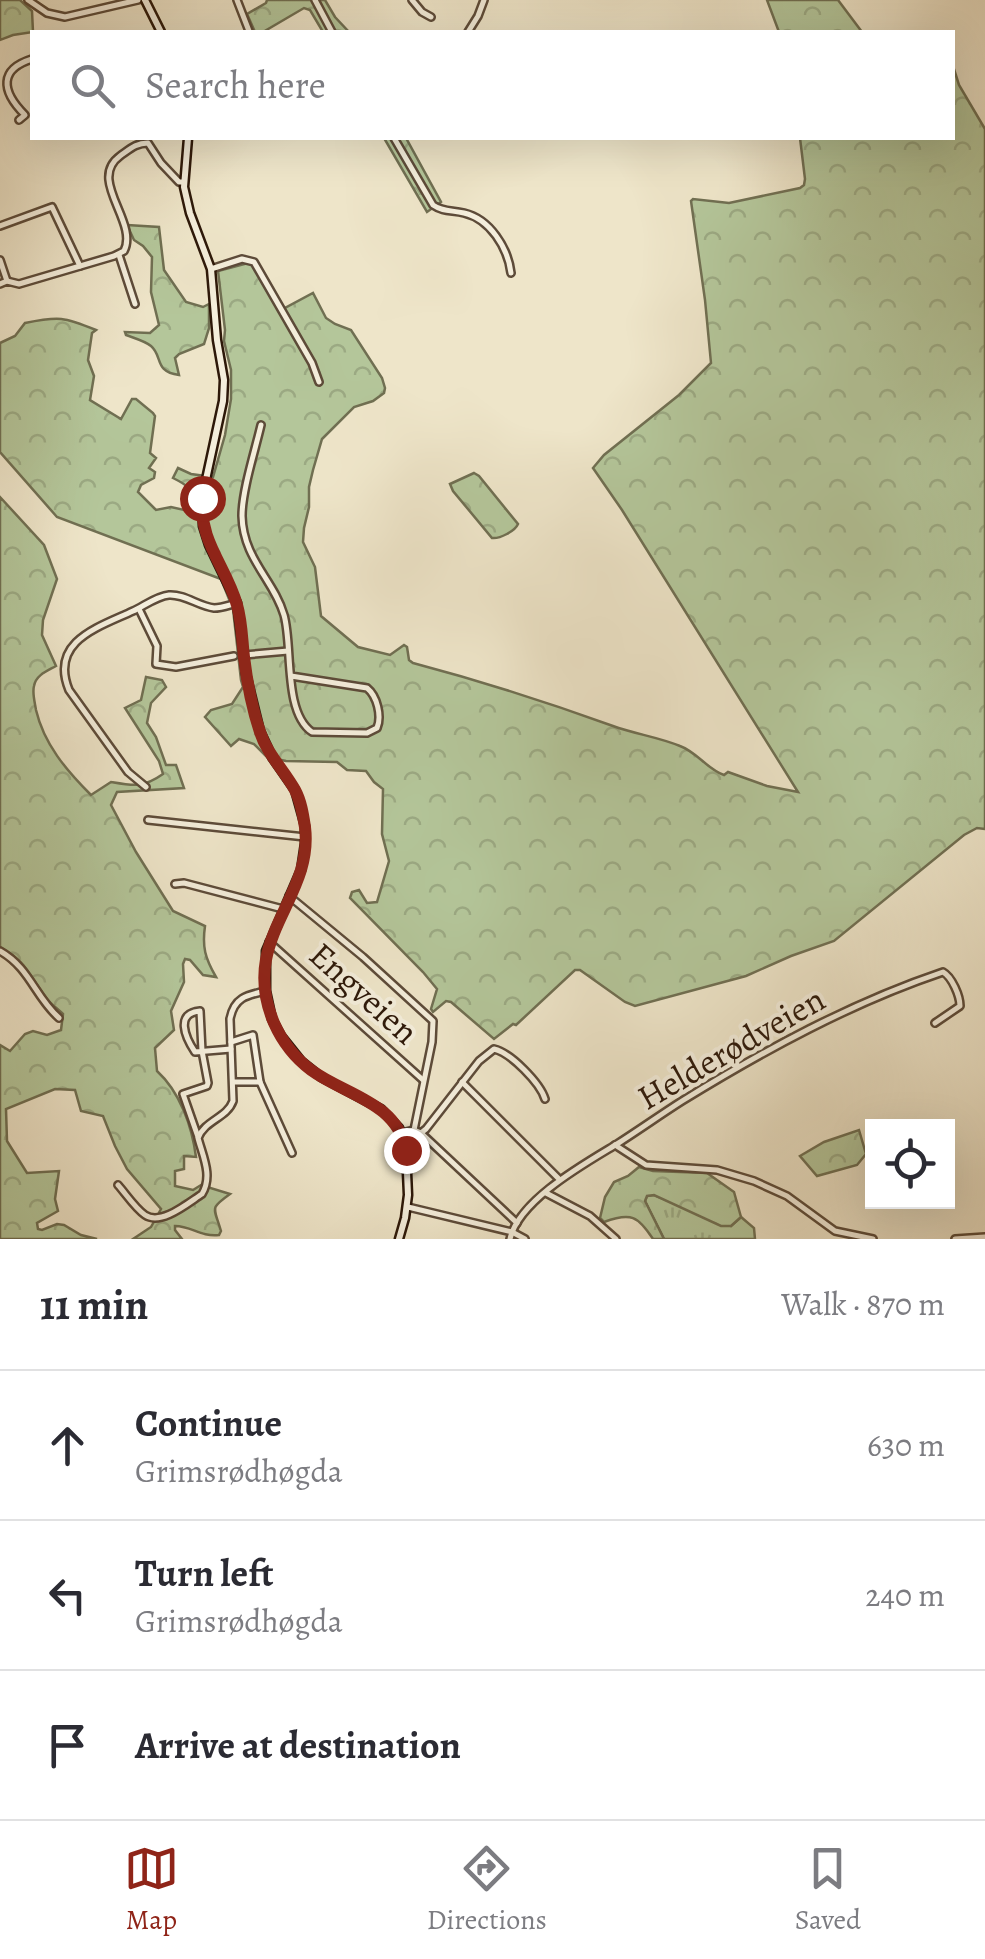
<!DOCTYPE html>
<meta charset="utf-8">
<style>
:root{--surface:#fff;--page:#f7f7f7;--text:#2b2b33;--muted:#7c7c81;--line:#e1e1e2;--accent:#8f2418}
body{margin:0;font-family:Alegreya,serif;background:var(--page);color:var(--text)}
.controls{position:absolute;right:30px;bottom:30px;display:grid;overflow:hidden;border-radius:0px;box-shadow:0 10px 40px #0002}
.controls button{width:90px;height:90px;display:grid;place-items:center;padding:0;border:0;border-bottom:2px solid var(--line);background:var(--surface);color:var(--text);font:50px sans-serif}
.stop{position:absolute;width:30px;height:30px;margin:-22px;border:8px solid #8f2418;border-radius:50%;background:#fff}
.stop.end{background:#8f2418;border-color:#fff;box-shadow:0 2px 10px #0008}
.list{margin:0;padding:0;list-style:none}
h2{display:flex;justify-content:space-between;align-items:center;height:130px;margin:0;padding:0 40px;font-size:42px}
h2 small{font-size:32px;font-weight:400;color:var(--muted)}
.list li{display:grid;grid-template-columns:65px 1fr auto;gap:30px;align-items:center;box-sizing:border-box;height:150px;padding:0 40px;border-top:2px solid var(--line)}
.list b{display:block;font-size:38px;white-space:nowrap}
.list p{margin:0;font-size:32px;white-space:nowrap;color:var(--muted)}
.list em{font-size:32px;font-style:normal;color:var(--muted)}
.icon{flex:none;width:55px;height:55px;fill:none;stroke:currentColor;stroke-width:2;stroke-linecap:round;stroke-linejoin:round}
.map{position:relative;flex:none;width:985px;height:1239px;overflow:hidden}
.search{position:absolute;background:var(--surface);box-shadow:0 10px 40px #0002;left:30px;right:30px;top:30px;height:110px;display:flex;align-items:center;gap:25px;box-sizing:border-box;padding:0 35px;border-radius:0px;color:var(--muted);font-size:38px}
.sheet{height:580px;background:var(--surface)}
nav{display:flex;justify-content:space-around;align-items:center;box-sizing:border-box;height:140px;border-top:2px solid var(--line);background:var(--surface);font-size:28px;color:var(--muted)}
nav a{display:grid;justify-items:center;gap:5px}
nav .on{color:var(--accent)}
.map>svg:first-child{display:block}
</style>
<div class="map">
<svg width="985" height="1239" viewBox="0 0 985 1239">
<defs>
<pattern id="grass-tufts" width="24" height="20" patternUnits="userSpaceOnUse" patternTransform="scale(2.5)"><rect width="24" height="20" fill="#b4c69a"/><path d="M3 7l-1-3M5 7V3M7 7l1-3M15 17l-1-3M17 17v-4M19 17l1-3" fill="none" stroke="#9ba983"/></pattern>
<pattern id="forest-crowns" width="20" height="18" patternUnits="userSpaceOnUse" patternTransform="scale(2.5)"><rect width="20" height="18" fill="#b4c69a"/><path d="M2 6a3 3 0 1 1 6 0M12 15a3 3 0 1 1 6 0" fill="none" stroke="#9ba983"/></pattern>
</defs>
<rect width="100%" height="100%" fill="#eee5c9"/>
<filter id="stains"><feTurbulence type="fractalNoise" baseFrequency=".002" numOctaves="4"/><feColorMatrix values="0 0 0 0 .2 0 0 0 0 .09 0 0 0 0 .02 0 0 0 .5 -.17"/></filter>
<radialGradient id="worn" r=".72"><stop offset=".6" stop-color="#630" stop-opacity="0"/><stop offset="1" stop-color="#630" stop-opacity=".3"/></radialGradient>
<polygon fill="url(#grass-tufts)" stroke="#706f52" stroke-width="2.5" points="654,1195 731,1226 741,1217 754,1228 755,1239 664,1239 645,1201 647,1196"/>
<g fill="url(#forest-crowns)" stroke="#706f52" stroke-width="2.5">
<polygon points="0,0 20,0 32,11 33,32 13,35 0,40"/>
<polygon points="267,0 325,0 335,17 349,32 323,32 310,10 304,8 263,32 255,32 247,14 266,3"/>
<polygon points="767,0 838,0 862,32 779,32"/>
<path d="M953,66L959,85L985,129V829L977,828L964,835L834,941L791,956L746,976L635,1006L625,1002L580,970H575L516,1025L513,1024L494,1039L451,1002L446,1001L433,1012L431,1009L437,989L423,972L350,898L352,892L359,890L367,903L377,902L389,861L382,834L383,789L374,782L366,771L347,770L337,762L286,761L267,757L254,744L239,739L231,746L205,717L211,710L232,704L243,687L241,680L233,609L221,579L57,517L0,452V343L15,336L25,323C59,316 64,317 96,330L92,333L88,360L94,376L90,400L121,419L132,399H136L153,413L155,416L150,453L156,458L149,468L155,472L154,478L141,485L138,492L156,510L171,507L184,510L193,502C193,488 185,484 173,478L178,468L191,474L213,477L225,435L231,399V370L224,341L225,330L218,271L256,261L281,310L313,293L326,318L335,324L351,330L382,378L385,388L384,393L373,401L354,407L322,439L313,470L309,487V507L304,528L303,542L315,567L321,616L358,647L390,655L404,645L407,647L409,660L413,663C481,681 547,702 613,726C635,734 658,737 680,746C697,752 708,770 724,775L728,772L767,786L798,792L622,510L593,468L604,455L679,395L711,363L705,300L691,201L693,199L729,203L800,188L804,185L805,179L800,138H952Z"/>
<polygon points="384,138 406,138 441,202 427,212"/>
<path d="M127,225L159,227L164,270L186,302L203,307L209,304V328L204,344L179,354L175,358L179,375C154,372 163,356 151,346C145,341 134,338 126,335L125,332L150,333L159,325L151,292L152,257L143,246L134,240Z"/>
<path d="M474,473L479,476L518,524C515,531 500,539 492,538L453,491L450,484Z"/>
<path d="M0,497L44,545L57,579L43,620L42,635L56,666C47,671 36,675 34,686C32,693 35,703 36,710C44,744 66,770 91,795L111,782C134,786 143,788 163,774L159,761L125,708L141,700L146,677L162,680L166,687L151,703L147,723L156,737L166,765H176L184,788L117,792L111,805L136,852L173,911L205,926C202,947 205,958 216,977L203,975L190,960L185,959L183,964L184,982L171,1011L174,1030L155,1048L157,1071C180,1092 192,1126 196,1157L184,1156V1169L175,1171V1186L193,1190L201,1185L230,1194C209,1209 214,1207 221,1231L219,1235C200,1237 192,1226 175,1226V1230L182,1239H133L151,1227L161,1209L127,1169L115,1146L103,1116L81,1111L75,1090L55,1089L6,1109L7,1141L27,1173L59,1171L55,1199L58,1211L37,1223L38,1229L42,1230L57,1224L64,1225L81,1235L97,1239H0V1045L10,1051L25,1034L33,1031L47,1035L61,1030L63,1014C57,1008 49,1003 45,996C28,974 27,962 0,947Z"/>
<polygon points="859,1130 866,1154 857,1165 817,1176 800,1156 824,1142"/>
<path d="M639,1167L653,1171L707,1173L734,1192L741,1217L731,1226H721L654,1195L647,1196L645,1201L664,1239H653C638,1216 631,1212 604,1222L600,1218L605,1197L614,1182L628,1176Z"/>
</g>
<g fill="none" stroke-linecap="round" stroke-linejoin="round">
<g stroke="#5d4b39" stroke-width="10">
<g id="street">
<polyline points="28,0 47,13 65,17 138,0"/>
<polyline points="237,0 249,31"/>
<polyline points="315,0 332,32"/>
<polyline points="412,0 422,12 431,17"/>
<polyline points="468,32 478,16 484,0"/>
<path d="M19,120L25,115C0,90 0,69 32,59"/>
<path d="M394,138L433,205C443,212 452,210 464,213C490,219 508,248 511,273"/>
<polyline points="0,226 52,207 80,266"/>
<polyline points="119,255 135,304"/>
<polyline points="0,260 7,281"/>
<polyline points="211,269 242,259 254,262 312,363 319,382"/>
<path d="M0,284L7,281L19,284L114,256L124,251C139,222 87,180 120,156C130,149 136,143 148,143L161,163L179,182H183"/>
<path d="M261,425C255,451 242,491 242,516C243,559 274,580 284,615C293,646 283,712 312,732L367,733L377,728C382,716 377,696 367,688L291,676"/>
<polyline points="139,609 157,646 156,664 176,667 234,656"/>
<polyline points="244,655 288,651"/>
<path d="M146,787L128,772L69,690C49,641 99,627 133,611C144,606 157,596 169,595C185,594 198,606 214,608C222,608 229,605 237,603"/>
<polyline points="148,820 305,837"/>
<polyline points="175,884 184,883 283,909"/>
<polyline points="289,896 363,957 433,1021 432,1042 414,1130 401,1133"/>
<polyline points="269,942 423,1080"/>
<path d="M0,951C30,968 35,997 59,1018"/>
<polyline points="231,1042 253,1035 260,1082 292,1153"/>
<polyline points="233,1082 260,1082"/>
<polyline points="462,1082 559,1179"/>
<path d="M414,1130L421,1133L426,1129L479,1061L494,1049C511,1053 540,1083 545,1099"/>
<polyline points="421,1133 517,1223"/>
<path d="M198,1137L183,1094L207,1086L208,1083L202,1051L200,1011C175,1013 185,1037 195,1052C207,1051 219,1050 231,1049"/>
<polyline points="615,1145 646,1165 717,1170 754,1181 787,1196 835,1231 873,1239"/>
<path d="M118,1185C126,1194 135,1208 145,1215C161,1226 188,1203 202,1194C213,1176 203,1157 198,1138C205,1120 227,1118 233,1101L230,1019C234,998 246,995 266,991"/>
<polyline points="546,1193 590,1216 616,1239"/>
<polyline points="408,1207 512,1232 525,1239"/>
<path d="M510,1239C519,1200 584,1164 617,1144C639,1130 660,1115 682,1101C765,1050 851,1003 943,972C952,977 960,996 960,1006L935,1023"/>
<polyline points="955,1239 985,1237"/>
</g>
</g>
<g stroke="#2d1809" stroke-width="11">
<g id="secondary">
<polyline points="145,0 161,32"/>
<polyline points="188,138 184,187 190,213 211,269 217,340 224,380 223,401 202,498 203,526 209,545 237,603 246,674 260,731 272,757 295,790 305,826 305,843 301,870 266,951 266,991 272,1019 281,1036 301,1061 321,1077 381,1109 399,1128 406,1150 408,1195 405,1218 399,1239"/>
</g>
</g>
<use href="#street" stroke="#f4eedc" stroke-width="5"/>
<use href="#secondary" stroke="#f4eedc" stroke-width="6"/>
</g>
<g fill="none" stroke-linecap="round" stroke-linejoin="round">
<path stroke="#8f2418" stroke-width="12" d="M202,498C199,542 226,566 237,605C242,622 242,640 244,657C247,682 252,708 260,732C267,754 284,770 295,790C301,801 303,814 305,827C314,900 238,938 274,1023C282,1041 295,1058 311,1070C345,1095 397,1102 406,1150"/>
</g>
<g text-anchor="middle" stroke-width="8" stroke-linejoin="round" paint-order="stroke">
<g font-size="35" fill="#2d1809" stroke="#f4eedc">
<text transform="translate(364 993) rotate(42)" y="12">Engveien</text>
<text transform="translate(731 1048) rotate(-30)" y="12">Helderødveien</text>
</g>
</g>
<rect width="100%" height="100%" filter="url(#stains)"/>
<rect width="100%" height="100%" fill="url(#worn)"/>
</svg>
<div class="controls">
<button><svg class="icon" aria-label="locate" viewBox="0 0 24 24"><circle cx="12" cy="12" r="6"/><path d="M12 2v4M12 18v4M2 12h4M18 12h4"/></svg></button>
</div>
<div class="stop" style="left:202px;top:498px"></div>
<div class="stop end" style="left:406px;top:1150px"></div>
<div class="search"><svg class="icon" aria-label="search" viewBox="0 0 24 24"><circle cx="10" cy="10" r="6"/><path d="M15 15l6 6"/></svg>Search here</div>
</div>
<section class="sheet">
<h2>11 min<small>Walk · 870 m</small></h2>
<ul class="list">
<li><svg class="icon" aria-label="ahead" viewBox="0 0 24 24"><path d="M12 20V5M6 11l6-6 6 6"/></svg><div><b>Continue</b><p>Grimsrødhøgda</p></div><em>630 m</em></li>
<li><svg class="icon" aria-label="left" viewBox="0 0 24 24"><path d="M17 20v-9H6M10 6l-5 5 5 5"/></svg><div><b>Turn left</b><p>Grimsrødhøgda</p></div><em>240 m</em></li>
<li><svg class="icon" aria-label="arrive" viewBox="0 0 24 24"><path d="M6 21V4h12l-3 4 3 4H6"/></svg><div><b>Arrive at destination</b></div></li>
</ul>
</section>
<nav>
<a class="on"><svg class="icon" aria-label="map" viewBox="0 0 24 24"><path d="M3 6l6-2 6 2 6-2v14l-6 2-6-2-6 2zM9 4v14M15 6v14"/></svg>Map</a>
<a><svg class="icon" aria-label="directions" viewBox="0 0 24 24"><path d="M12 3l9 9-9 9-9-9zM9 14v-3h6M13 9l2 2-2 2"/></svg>Directions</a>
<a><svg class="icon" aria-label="saved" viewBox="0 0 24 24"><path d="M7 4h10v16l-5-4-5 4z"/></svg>Saved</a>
</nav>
